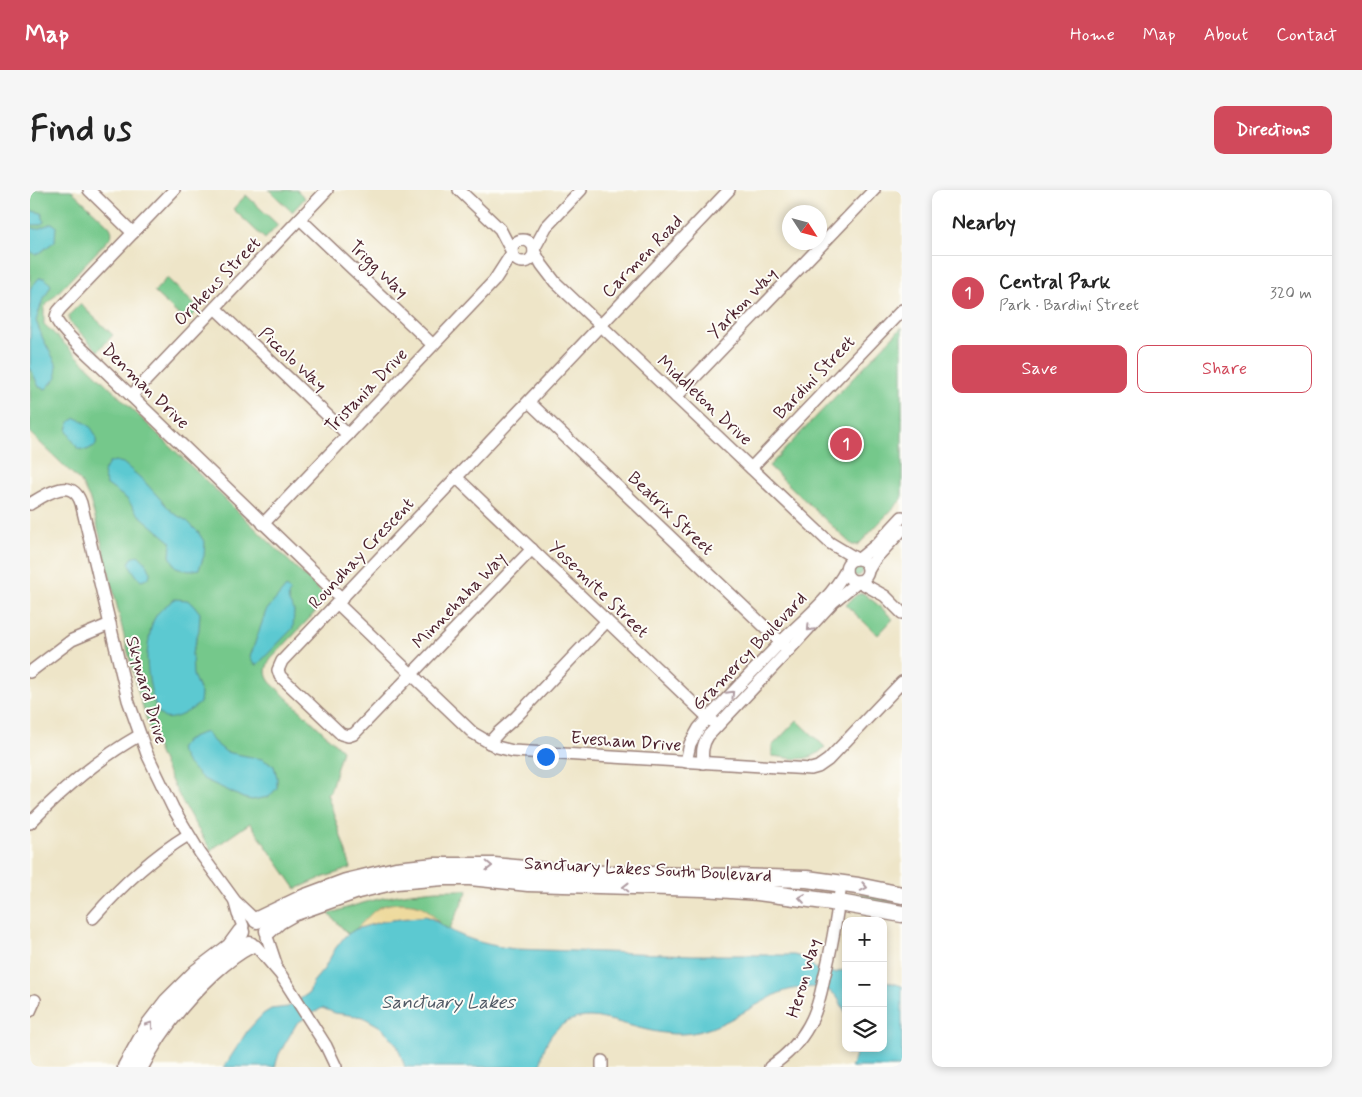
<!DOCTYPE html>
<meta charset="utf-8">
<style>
:root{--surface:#fff;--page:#f6f6f6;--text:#222;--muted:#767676;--line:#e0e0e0;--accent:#d1495b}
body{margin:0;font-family:Mynerve,sans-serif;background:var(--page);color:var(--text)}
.controls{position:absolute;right:15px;bottom:15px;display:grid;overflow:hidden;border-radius:10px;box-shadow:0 2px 8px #0003}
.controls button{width:45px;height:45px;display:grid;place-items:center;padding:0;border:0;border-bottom:1px solid var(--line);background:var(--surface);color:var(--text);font:25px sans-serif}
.compass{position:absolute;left:752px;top:15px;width:45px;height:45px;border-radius:50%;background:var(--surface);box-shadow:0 2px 8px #0003;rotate:126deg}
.you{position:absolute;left:515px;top:566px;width:18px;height:18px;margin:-12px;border:4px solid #fff;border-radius:50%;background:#1a73e8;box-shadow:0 0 0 8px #1a73e833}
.badge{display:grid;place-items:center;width:32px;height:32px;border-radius:50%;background:var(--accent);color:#fff;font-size:16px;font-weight:700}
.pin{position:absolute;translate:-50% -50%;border:2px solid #fff;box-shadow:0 1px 5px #0006}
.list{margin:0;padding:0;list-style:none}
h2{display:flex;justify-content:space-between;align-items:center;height:65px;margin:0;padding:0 20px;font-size:21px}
h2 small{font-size:16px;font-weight:400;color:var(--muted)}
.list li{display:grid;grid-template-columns:32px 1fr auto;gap:15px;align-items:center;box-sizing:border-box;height:75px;padding:0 20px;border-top:1px solid var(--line)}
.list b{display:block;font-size:19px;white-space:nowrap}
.list p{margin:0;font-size:16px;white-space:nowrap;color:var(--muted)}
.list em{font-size:16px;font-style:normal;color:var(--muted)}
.actions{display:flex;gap:10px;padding:15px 20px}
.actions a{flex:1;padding:11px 0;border:1px solid var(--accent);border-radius:10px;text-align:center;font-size:18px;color:var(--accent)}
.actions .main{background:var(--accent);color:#fff}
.icon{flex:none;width:28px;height:28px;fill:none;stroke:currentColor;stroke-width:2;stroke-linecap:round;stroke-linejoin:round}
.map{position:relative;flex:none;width:872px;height:877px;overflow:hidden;border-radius:10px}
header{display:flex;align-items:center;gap:30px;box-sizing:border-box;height:70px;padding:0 25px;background:var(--accent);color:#fff}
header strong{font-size:24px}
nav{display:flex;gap:28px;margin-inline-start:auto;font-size:18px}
.intro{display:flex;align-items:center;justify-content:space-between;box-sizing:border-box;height:120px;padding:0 30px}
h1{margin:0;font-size:35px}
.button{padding:12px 22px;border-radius:10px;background:var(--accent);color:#fff;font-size:18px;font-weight:700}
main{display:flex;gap:30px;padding:0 30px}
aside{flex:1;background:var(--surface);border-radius:10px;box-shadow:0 2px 8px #0003}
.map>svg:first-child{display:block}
</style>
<header>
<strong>Map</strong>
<nav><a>Home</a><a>Map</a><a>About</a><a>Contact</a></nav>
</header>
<div class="intro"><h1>Find us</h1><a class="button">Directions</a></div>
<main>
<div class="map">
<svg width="872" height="877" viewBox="0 0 872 877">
<rect width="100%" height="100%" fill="#fdfcf7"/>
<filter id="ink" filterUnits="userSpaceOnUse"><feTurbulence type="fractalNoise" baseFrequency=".02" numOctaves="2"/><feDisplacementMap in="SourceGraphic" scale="10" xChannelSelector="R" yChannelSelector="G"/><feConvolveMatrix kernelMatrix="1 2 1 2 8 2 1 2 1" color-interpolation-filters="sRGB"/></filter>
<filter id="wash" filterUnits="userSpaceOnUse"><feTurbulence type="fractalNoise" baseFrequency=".0096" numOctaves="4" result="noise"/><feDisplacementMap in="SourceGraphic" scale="20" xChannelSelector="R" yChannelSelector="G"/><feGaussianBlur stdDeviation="1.12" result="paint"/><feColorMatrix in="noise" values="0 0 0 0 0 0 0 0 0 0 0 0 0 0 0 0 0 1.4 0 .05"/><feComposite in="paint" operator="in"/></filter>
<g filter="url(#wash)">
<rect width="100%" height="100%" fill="#eee5c8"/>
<g fill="#74c88b" stroke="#5f745b">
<path d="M4,0H41L79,36C82,40 83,44 80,48L14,117V134L292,403V415L241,469C235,477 234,485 241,493L312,560L300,602L297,603L321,678L289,689L266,699L220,633L181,660C161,629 143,597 129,563C113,525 104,485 94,446C85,407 76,369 66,331L60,310L51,292L0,243V2Z"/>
<polygon points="239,0 267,0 275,8 262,22"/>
<polygon points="216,5 248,35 235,49 203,19"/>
<polygon points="137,88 169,119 156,132 124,102"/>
<polygon points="50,114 83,145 68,161 39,131 39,125"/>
<polygon points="872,137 872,309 828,355 822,355 739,276"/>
<circle cx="827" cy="380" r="6"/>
<polygon points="833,403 847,414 863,429 848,445 816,415 826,405"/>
<path d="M767,530L795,557C779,574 763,568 742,566V556Z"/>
<path d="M407,700H438L419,740L407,731L326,739L318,744L299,724C334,711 369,703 407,700Z"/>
<polygon points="820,703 864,708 861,717 843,710 823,705"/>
</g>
<path fill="#eeda9e" stroke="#9c7c64" d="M369,713C391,714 396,716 409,733L402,728L396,726L354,731L326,739C344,723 343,715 369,713Z"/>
<g fill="#5cc9d1" stroke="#53747e">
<polygon points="2,21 12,23 14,32 9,35 2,35 0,32 0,22"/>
<polygon points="22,33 26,36 25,51 11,62 6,65 0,61 0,37 7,39"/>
<polygon points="9,88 15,88 21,95 11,115 6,131 13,149 26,173 27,187 16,199 9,197 0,177 0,99"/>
<path d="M46,228C57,232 68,241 66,255L57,260L48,259L37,241L39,232Z"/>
<polygon points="85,271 93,273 113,290 143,323 157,331 168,342 175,353 174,366 169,379 159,381 146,377 140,366 141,352 108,324 97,309 76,294 73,283 79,273"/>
<path d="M108,365C116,372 129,387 111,391C107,387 101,378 99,373L102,368Z"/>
<polygon points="256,397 261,402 258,405 259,412 264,421 263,438 227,475 223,473 220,467 236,421"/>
<path d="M145,409L157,410L163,414L170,423L169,440L162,463L163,485L171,504L170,513C163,519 142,533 133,527C122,519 117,481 117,468C117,460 120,441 122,434C126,422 135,416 145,409Z"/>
<path d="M176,542L184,552L196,562L232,569L244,576L247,587V598L239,607L222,610L213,608L197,600L173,589L156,572L149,559C157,548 163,546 176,542Z"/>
<path d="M396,726C405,729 411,736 420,740C440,751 462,756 485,759L663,765H764L775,768L785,778L789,780L805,783L816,779V823C812,817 809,808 804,804C792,794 766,797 752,802C745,804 739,809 732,812C710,824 687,839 662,843C636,847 609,838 584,831C576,830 569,827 561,827C531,826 512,848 511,877H375L367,855L358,844L349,836L333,827L305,823L292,818L267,833L249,864L245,877H194L218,840L233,824L241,819L258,817L279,803L283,792L294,779L305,759L315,746L326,739L354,731Z"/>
<polygon points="853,790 872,796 872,877 821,877 825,867 827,858 853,858"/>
</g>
</g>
<g filter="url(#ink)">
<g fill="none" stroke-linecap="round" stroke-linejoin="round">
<g stroke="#9c827a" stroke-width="14">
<g id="street">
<polyline points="59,0 103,43"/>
<path d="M144,0L31,118C28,121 26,124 26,128C27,137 59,165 66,172L312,409"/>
<polyline points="429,0 470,39 482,62"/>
<polyline points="270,29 403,155"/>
<circle cx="493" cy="61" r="11"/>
<polyline points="504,59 516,37 551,0"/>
<polyline points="504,61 512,75 525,92 800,353 825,368"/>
<polyline points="185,118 318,245"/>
<polyline points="101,206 297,0"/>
<polyline points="646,207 844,0"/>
<polyline points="499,212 759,460"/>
<polyline points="721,278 872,120"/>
<polyline points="426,287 687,536"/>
<path d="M0,314C16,304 42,286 51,313L98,510L117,564L143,618L170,663L205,711L224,729"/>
<polyline points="233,334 464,91 482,63"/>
<polyline points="502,359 324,544 318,546 311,544 250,486 248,480 252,471 699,0"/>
<circle cx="827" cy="380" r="11"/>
<polyline points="829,369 846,355 872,327"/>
<polyline points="839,379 845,369 872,340"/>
<polyline points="828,391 855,406 872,423"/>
<polyline points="307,413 443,543 467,557 483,561 781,579 788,577 798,570 872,492"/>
<polyline points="0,482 42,450 80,434"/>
<polyline points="459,553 469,542 486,527 577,431"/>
<path d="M656,572L660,554L669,538C696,509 724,480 752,451C774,429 801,408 816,380"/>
<path d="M673,573C672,563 672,555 678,546L759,460L803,412L827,392"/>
<path d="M0,633C33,599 69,568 110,545"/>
<polyline points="205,713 208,724 213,736"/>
<path d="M63,728C91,696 122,667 158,645"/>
<polyline points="237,747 246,774"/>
<polyline points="226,756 251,785 296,856 306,877"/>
<polyline points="0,821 5,810"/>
<polyline points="572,871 572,877"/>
<path d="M740,877C756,866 770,852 779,835C787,821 791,804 794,788C802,757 807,726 811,694"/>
</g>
</g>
<g stroke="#9c827a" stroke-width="19">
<g id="secondary">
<polyline points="227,730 273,708 316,692 366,680 405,676 464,676 539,683 777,689 828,696 872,705"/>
<polyline points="238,741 249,731 263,723 328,700 366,691 413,687 440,687 498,693 674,698 728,702 809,713 872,724"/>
<polyline points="96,877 120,834 137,812 167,782 200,757 211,742"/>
<path d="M110,877C128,841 153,810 183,782C194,772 206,762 220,755"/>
</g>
</g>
<use href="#street" stroke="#fff" stroke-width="11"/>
<use href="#secondary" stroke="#fff" stroke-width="16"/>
</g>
<defs><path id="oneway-chevron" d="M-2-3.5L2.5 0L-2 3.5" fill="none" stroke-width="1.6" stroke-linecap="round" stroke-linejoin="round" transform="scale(1.25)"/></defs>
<g stroke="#ae9aa0">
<use href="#oneway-chevron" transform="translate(780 438) rotate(133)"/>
<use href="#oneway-chevron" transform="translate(701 504) rotate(-46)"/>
<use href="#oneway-chevron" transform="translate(459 676) rotate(1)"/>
<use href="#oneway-chevron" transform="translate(596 697) rotate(-179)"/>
<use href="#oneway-chevron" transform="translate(834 697) rotate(11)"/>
<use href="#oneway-chevron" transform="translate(772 708) rotate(-172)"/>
<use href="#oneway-chevron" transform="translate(120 835) rotate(-57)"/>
</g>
</g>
<g text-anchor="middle" stroke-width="4" stroke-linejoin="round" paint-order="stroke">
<g font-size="18" fill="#4a1f2b" stroke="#fdfcf7">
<text transform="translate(612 66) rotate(-46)" y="6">Carmen Road</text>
<text transform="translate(349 79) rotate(44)" y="6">Trigg Way</text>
<text transform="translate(187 91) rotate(-46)" y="6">Orpheus Street</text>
<text transform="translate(712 113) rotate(-46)" y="6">Yarkon Way</text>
<text transform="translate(263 169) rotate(43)" y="6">Piccolo Way</text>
<text transform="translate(784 187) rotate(-46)" y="6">Bardini Street</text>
<text transform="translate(116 196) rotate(44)" y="6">Denman Drive</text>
<text transform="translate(336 200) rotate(-46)" y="6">Tristania Drive</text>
<text transform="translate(675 210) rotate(43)" y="6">Middleton Drive</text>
<text transform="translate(641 323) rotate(44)" y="6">Beatrix Street</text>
<text transform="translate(331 363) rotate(-47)" y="6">Roundhay Crescent</text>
<text transform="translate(569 399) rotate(44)" y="6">Yosemite Street</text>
<text transform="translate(429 410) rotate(-46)" y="6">Minnehaha Way</text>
<text transform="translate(719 461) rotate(-46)" y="6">Gramercy Boulevard</text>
<text transform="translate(117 500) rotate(74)" y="6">Skyward Drive</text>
<text transform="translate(596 551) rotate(4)" y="6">Evesham Drive</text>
<text transform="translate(618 679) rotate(3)" y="6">Sanctuary Lakes South Boulevard</text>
<text transform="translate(773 788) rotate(-74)" y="6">Heron Way</text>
</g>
<g font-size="19" font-style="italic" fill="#505a65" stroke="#fdfcf7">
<text x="418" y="818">Sanctuary Lakes</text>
</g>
</g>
</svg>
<div class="controls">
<button>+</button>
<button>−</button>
<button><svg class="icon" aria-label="layers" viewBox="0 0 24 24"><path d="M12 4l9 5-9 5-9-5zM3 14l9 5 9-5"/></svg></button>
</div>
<svg class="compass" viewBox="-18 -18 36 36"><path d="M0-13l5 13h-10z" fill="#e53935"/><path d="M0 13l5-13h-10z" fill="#767676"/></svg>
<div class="you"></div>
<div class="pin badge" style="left:816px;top:254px">1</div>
</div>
<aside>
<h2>Nearby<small></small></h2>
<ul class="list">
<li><span class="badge">1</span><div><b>Central Park</b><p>Park · Bardini Street</p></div><em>320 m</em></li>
</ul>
<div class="actions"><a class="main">Save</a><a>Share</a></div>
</aside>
</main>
